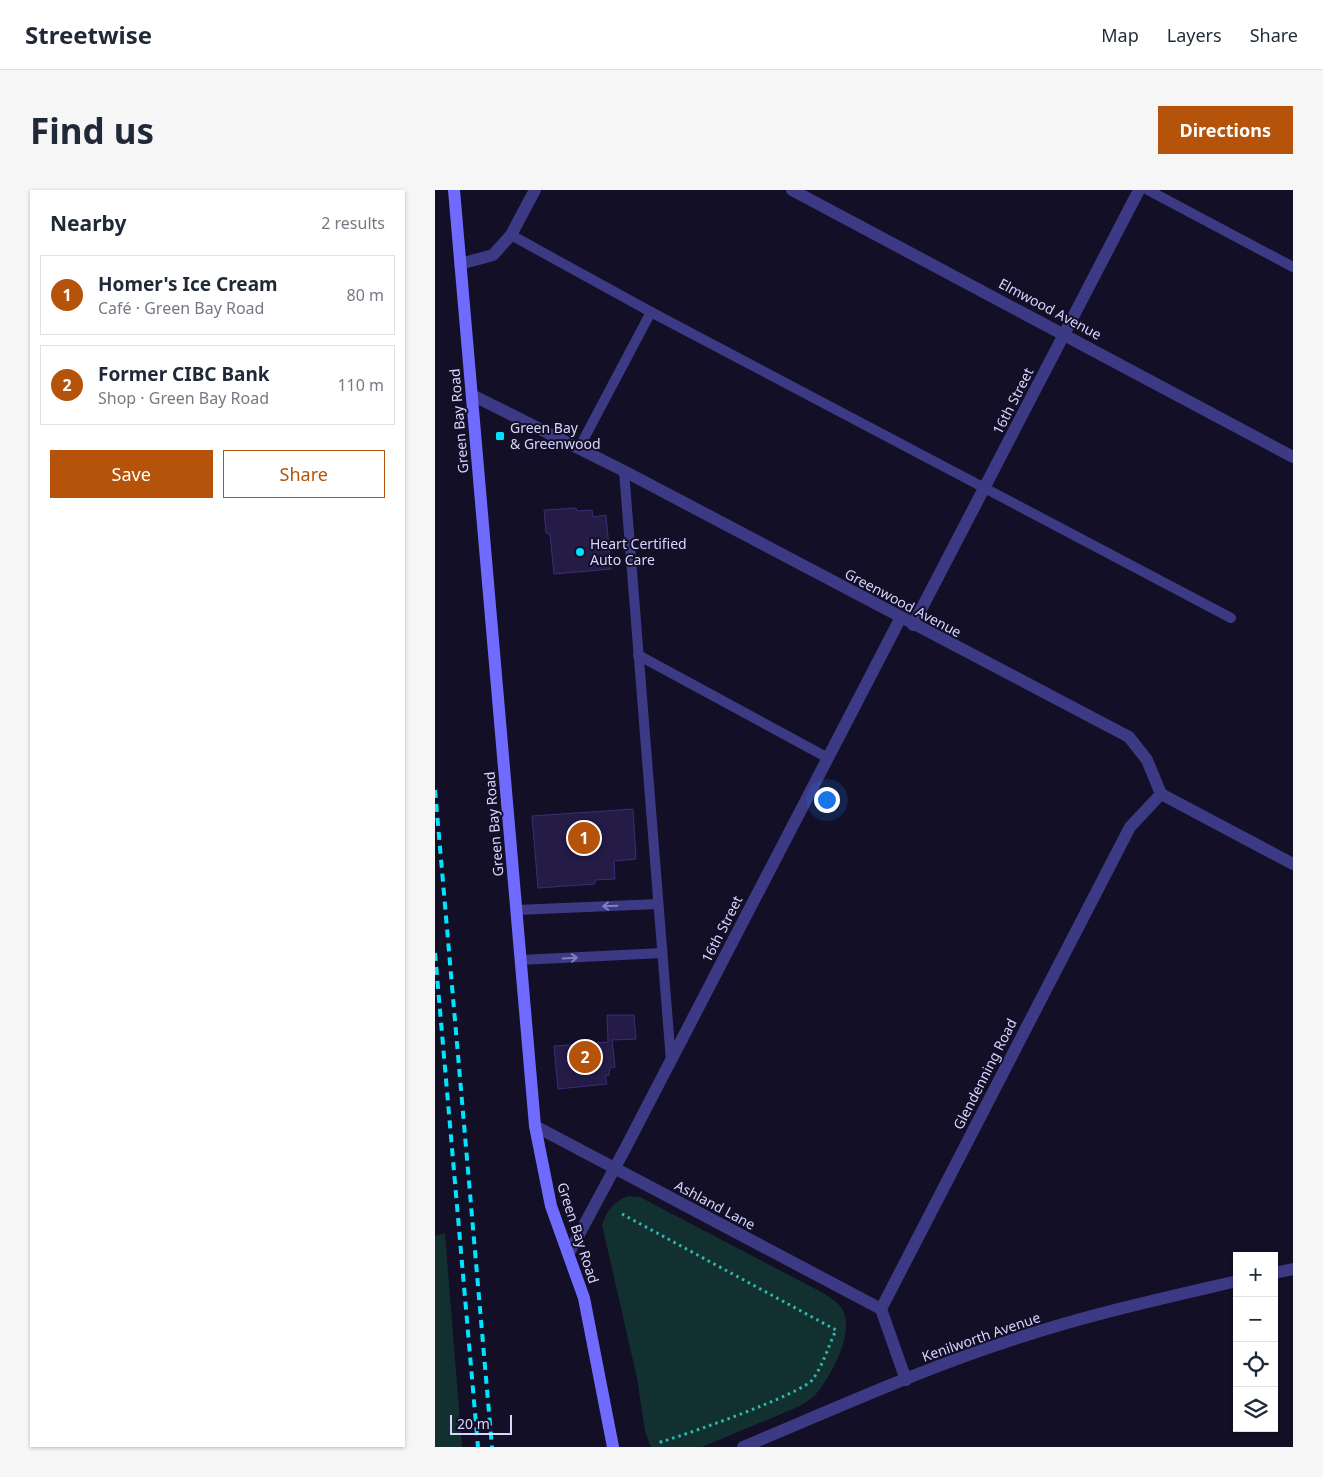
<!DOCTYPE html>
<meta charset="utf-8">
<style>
:root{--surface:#fff;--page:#f6f6f7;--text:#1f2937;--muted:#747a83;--line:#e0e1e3;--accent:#b45309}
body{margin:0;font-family:"Noto Sans",sans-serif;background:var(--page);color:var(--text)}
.controls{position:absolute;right:15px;bottom:15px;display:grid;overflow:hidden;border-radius:0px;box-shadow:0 1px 4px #0004}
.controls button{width:45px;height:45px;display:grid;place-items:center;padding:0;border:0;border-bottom:1px solid var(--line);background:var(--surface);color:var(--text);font:25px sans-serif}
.scale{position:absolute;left:15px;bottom:12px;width:62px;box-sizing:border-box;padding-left:5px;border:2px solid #d9d4ff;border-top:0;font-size:14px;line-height:18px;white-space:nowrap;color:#d9d4ff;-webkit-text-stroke:4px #130f26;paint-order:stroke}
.you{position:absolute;left:391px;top:609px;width:18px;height:18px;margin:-12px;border:4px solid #fff;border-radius:50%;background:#1a73e8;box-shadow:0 0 0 8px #1a73e833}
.badge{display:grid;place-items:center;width:32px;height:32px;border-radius:50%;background:var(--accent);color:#fff;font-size:16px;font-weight:700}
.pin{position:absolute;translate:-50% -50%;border:2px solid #fff;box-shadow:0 1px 5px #0006}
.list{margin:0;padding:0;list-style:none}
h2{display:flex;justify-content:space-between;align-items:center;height:65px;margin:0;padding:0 20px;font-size:21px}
h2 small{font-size:16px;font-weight:400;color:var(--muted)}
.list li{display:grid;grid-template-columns:32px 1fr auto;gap:15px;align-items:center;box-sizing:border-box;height:80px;margin:0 10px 10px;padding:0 10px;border:1px solid var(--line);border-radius:0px}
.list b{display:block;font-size:19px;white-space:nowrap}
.list p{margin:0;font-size:16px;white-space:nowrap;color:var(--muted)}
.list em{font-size:16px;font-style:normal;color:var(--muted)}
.actions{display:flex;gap:10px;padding:15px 20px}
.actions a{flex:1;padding:11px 0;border:1px solid var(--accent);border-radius:0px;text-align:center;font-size:18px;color:var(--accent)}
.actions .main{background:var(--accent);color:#fff}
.icon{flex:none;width:28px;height:28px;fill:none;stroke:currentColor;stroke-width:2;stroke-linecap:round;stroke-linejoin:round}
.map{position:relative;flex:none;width:858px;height:1257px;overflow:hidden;border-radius:0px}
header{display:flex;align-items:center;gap:30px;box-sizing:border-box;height:70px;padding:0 25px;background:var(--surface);border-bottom:1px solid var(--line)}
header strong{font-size:24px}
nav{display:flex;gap:28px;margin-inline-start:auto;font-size:18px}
.intro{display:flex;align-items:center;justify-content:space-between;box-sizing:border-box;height:120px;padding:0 30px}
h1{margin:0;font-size:35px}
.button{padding:12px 22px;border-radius:0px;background:var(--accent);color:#fff;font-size:18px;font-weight:700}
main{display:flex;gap:30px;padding:0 30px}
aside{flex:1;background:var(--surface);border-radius:0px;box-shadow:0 1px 4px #0004}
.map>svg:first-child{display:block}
</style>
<header>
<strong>Streetwise</strong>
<nav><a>Map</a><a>Layers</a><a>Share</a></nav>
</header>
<div class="intro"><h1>Find us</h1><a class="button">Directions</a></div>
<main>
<aside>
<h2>Nearby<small>2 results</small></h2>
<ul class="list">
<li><span class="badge">1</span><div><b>Homer's Ice Cream</b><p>Café · Green Bay Road</p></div><em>80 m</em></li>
<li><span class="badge">2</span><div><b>Former CIBC Bank</b><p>Shop · Green Bay Road</p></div><em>110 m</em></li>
</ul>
<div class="actions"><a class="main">Save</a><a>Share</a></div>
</aside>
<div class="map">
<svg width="858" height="1257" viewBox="0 0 858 1257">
<rect width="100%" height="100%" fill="#130f26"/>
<g fill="#12302f">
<path d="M193,1006L205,1007L390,1104C397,1109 406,1114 409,1123C418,1146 396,1186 381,1204C377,1209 370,1212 365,1216L267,1257H216L210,1241L202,1188L167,1035C172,1020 178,1012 193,1006Z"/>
<polygon points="10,1043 27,1257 0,1257 0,1046"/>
</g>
<g fill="#241b47" stroke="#3b2d73">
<polygon points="141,318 142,321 157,320 158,327 171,325 176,379 119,384 115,344 111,343 109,320"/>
<polygon points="198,619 201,669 179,671 180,689 160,690 160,694 103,698 97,626"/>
<polygon points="172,825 199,825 201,849 177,850 180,877 175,878 174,885 170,886 172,894 123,899 119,856 173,852"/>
</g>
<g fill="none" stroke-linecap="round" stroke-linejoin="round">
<path stroke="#2fb8b0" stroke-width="3" stroke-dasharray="2.5 4" stroke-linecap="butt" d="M187,1024L401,1140C394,1155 388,1175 378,1189C368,1204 245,1247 222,1253"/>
<g stroke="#3d3a85" stroke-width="10">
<polyline points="713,0 858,77"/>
<polyline points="76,45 216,122 796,428"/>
<polyline points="144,258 216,122"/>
<polyline points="189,281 236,871"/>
<polyline points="203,465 393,568"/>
<polyline points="81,720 223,714"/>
<polyline points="86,770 227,763"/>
</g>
<g stroke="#3d3a85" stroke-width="12">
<polyline points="357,0 858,267"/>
<polyline points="25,74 58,65 76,45 100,0"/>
<polyline points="37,205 189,281 694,547 712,570 726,604 858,674"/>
<polyline points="478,435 704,0"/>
<polyline points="100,936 446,1119"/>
<polyline points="134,1063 191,957 465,429"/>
<polyline points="471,1190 446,1119 695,637 726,604"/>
</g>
<g stroke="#3d3a85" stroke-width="12">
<polyline points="839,1083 858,1079"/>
<path d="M308,1257C399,1219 491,1177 586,1147C656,1124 729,1108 802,1091"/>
</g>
<polyline stroke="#6f6bff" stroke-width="12" points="19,0 100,936 116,1016 149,1108 178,1257"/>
<g stroke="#00e5ff" stroke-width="4" stroke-dasharray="8 6" stroke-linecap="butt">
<polyline points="0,600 57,1257"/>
<polyline points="0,763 43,1257"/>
</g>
</g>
<defs><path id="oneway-shaft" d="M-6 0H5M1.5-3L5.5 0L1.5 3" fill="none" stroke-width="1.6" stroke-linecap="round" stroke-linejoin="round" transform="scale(1.25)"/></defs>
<g stroke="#837fbc">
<use href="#oneway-shaft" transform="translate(175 716) rotate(178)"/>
<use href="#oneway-shaft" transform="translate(135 768) rotate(-3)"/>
</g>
<g fill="#00e5ff" stroke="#130f26" stroke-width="2">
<rect x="60" y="241" width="10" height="10" rx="2.5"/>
<circle cx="145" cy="362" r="5"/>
</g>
<g text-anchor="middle" stroke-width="4" stroke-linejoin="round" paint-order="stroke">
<g font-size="14" fill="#d9d4ff" stroke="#130f26">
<text transform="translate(615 119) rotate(28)" y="5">Elmwood Avenue</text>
<text transform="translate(578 211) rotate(-63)" y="5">16th Street</text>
<text transform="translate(24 231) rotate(-95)" y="5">Green Bay Road</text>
<text transform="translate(468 413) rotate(28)" y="5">Greenwood Avenue</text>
<text transform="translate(59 634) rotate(-95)" y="5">Green Bay Road</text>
<text transform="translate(287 739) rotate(-63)" y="5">16th Street</text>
<text transform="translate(550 884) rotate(-63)" y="5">Glendenning Road</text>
<text transform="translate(280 1015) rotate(28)" y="5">Ashland Lane</text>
<text transform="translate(143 1043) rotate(72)" y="5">Green Bay Road</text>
<text transform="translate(546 1147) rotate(-19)" y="5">Kenilworth Avenue</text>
</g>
<g font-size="14" fill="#d9d4ff" stroke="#130f26" text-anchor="start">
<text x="75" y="243">Green Bay<tspan x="75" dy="16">&amp; Greenwood</tspan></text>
<text x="155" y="359">Heart Certified<tspan x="155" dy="16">Auto Care</tspan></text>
</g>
</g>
</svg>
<div class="controls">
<button>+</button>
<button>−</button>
<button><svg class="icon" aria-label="locate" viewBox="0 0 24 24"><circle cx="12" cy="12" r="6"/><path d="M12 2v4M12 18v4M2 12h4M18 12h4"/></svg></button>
<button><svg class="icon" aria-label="layers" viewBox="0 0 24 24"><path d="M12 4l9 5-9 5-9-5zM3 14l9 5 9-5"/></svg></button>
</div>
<div class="scale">20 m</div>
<div class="you"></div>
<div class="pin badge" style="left:149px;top:648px">1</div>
<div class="pin badge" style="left:150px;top:867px">2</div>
</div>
</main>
